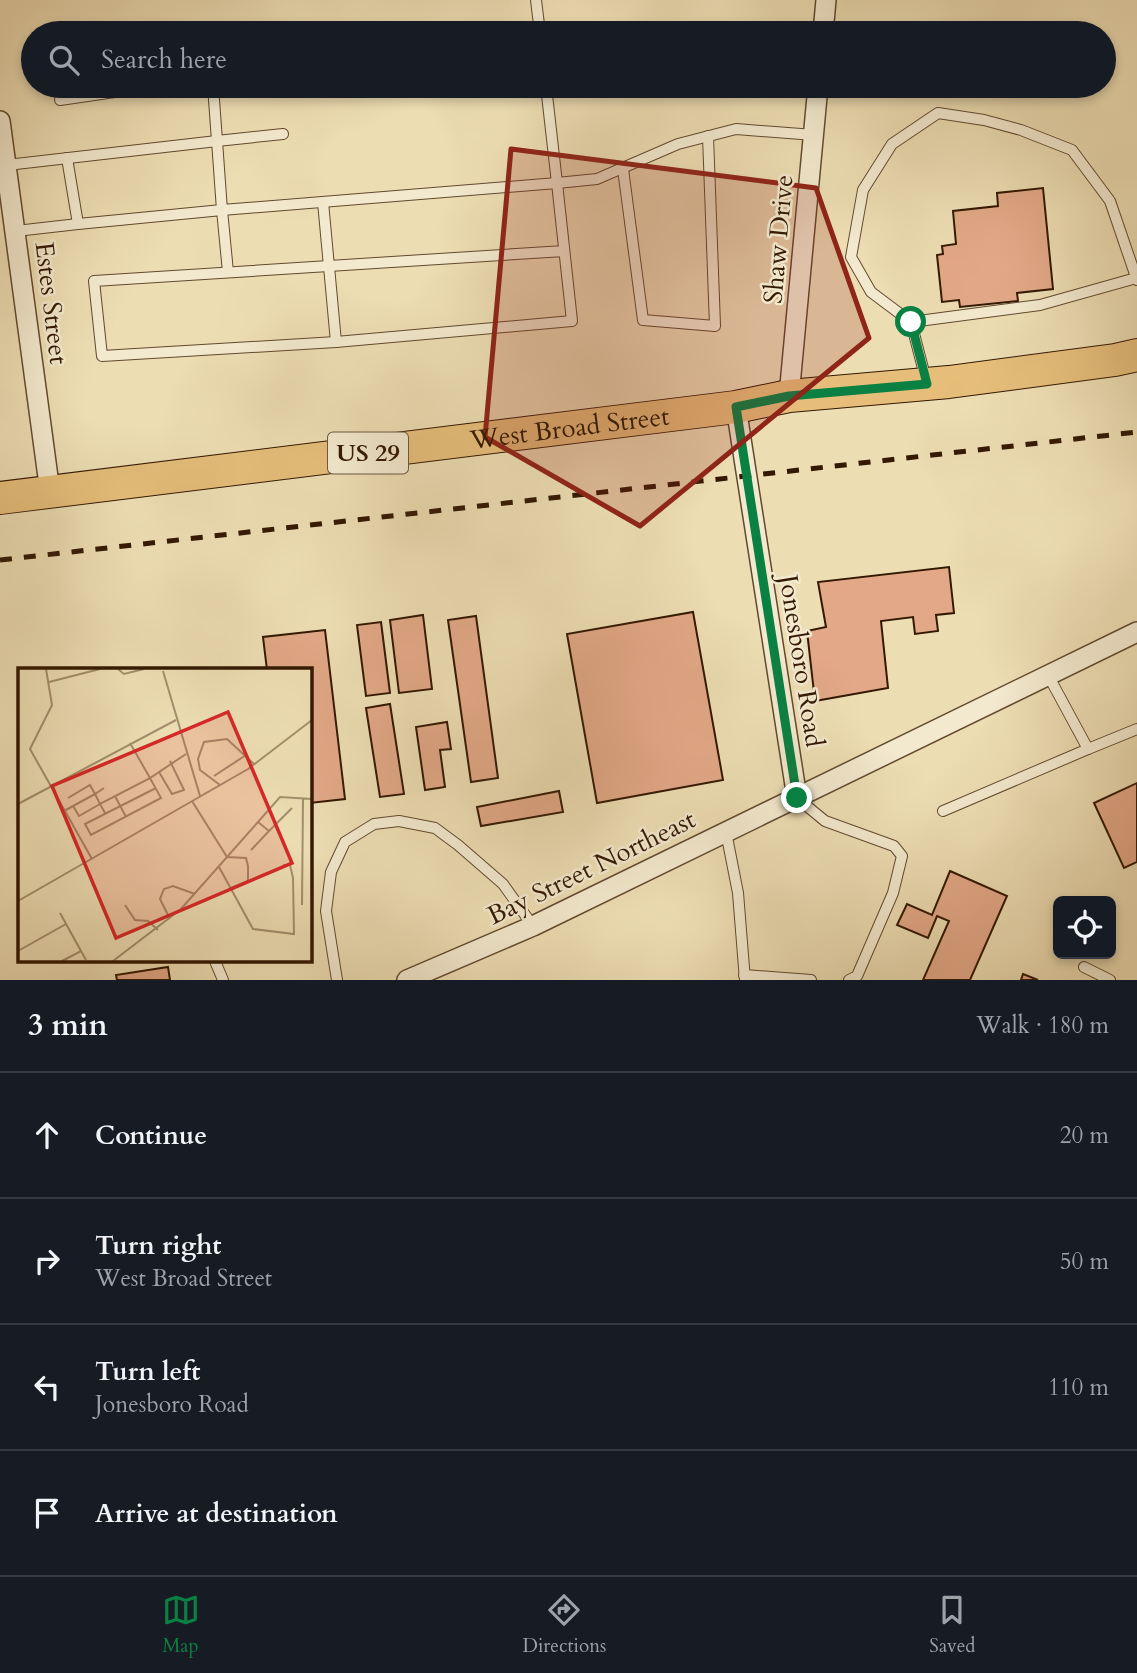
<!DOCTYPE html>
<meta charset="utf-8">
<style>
:root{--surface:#171b24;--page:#242831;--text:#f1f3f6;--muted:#9ea1a6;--line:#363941;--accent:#0b8043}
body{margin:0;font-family:Cardo,serif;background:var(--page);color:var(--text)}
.controls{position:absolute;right:21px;bottom:21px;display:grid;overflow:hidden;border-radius:10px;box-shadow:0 4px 10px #0003}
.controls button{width:63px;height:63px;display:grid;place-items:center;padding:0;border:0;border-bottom:2px solid var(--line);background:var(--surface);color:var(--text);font:35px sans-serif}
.stop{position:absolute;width:21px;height:21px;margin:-16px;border:5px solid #0b8043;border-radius:50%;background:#fff}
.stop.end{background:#0b8043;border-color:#fff;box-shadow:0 2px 7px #0008}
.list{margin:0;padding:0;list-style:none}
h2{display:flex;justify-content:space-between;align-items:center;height:91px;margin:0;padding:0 28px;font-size:30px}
h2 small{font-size:23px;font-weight:400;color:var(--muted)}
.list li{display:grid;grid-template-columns:46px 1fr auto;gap:21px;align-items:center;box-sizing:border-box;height:126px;padding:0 28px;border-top:2px solid var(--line)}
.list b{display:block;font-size:26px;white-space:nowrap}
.list p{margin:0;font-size:23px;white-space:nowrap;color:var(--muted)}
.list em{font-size:23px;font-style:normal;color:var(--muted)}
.icon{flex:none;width:38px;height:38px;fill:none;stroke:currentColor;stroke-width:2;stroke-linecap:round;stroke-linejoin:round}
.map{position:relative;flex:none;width:1137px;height:980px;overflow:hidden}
.search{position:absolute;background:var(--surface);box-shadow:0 4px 10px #0003;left:21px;right:21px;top:21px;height:77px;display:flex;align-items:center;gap:18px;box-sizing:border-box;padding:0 24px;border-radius:38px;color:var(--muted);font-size:26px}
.sheet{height:595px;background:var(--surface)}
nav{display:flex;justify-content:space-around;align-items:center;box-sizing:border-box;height:98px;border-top:2px solid var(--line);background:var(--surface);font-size:19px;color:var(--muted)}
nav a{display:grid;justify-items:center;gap:4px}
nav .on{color:var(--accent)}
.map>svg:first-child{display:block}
</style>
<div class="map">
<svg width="1137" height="980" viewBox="0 0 1137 980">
<rect width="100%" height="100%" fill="#edddb3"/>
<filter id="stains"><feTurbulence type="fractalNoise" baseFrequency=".00286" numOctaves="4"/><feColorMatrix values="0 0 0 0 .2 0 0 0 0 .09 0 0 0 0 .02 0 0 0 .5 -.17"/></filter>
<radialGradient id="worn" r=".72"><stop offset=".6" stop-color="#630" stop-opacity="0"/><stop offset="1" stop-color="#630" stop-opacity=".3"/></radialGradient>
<g fill="#e2a887" stroke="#331802" stroke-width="2">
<polygon points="1043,188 1053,289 1017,293 1018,301 960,307 959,300 942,302 937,255 943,254 942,246 956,244 953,211 998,206 997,193"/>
<polygon points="949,567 954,613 936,615 938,631 915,634 913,617 881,621 888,688 815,701 807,631 826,627 818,582"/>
<polygon points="693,612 723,780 597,803 567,634"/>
<polygon points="423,615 432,689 399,693 390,620"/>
<polygon points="476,616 498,778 471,782 448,620"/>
<polygon points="381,622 390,693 366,696 357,625"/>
<polygon points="325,630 345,799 310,803 310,670 267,670 263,637"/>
<polygon points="390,704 404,794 380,797 366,708"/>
<polygon points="447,722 451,749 440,750 445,787 425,790 416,727"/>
<polygon points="1137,783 1137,862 1124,868 1094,803"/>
<polygon points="559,791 563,812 481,826 477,807"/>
<polygon points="950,871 1007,896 970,980 923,980 949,921 937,916 928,938 897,925 907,904 932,915"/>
<polygon points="168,967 170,980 117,980 116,975"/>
<polygon points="1023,974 1038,980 1021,980"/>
</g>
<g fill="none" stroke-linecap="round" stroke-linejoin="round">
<g stroke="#62492e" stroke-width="12">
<g id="lane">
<polyline points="536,0 540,33"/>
<polyline points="213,86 217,141 283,134"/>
<polyline points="546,86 557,183 597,179 678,144 736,129 814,135"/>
<polyline points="60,100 135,89 181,86"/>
<polyline points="67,158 78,224 222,210 228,272"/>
<polyline points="7,165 217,141 222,210 557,183 572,321 336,342 102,356 94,281 564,251"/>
<polyline points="623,169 643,320 715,326 708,136"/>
<polyline points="323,202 336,342"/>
<polyline points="16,231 78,224"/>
<polyline points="911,322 1040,305 1136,278"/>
<polyline points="926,380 911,322 871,292 851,257 863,190 892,144 938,113 984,120 1021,130 1072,150 1110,201 1137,280"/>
<polyline points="1088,749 1137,729"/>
<polyline points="797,798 825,821 894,846 902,856 893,893 857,976 849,980"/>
<polyline points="943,811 1088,749 1048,675"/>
<polyline points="726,832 738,893 745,980"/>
<polyline points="215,961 223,980"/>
<polyline points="1084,967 1110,980"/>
<polyline points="744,975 811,980"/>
<polyline points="337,980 326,911 331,872 345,842 374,824 399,821 435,828 458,845 503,884 533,926"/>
</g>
</g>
<g stroke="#62492e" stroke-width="22">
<g id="street">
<polyline points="823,33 826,0"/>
<polyline points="0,121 50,492"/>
<polyline points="789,396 818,86"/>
<polyline points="736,407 797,798"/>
<polyline points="407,980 533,926 1137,632"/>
</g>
</g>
<g stroke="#331802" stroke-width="34">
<g id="primary">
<path id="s1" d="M0,498L736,407L789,396L949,382L1115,360L1137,355"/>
</g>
</g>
<use href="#lane" stroke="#f3e9ce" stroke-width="10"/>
<use href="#street" stroke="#f3e9ce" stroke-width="19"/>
<use href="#primary" stroke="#e6be7a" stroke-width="32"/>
<polyline stroke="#331802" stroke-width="5" stroke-dasharray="12 12" stroke-linecap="butt" points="0,560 1137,432"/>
</g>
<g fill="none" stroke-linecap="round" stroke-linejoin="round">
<polyline stroke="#0b8043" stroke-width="9" points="797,798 736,407 789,396 927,384 911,322"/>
</g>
<path fill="#8f2418" fill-opacity="0.2" stroke="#8f2418" stroke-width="5" stroke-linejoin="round" d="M511,149L816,188L869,338L640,526L485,437Z"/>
<g text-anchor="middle" stroke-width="5" stroke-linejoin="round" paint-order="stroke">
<rect fill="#f3e9ce" stroke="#6d573f" stroke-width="2" x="328" y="432.5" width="80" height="41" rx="5"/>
<g font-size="24" font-weight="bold" fill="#331802">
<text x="368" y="461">US 29</text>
</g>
<g font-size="26" fill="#331802" stroke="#f3e9ce">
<text transform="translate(778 239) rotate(-85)" y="9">Shaw Drive</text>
<text transform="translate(52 303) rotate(83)" y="9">Estes Street</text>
<text dy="9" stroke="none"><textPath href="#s1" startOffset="574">West Broad Street</textPath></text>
<text transform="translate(802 661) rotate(81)" y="9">Jonesboro Road</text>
<text transform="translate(591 867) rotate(-26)" y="9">Bay Street Northeast</text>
</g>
</g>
<g transform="translate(18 668)">
<rect width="294" height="294" fill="#edddb3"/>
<path fill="none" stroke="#a38e6c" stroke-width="2" d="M28,1L34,37L12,81L74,191M100,1L106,6L126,1M145,3L182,128M31,14L82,1M112,75L132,110L168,86M141,104L154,126L166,122L152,93M196,108L228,87M202,117L182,102L180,91L186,74L209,71L236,96M97,128L108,149M50,130L72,117L77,126L86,120M174,133L209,189M0,136L158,52M55,138L61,148L82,136L87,145M46,143L77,126L82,136L132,110L143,130L73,167L67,156L138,120M251,163L274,140M233,182L251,163L240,154M209,189L228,190L230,198V213L213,220M201,199L235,261L276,266L275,210L272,197H265M0,233L230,101L294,52M107,237L117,252L130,253L140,262M284,237L285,131M42,245L63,283M152,251L142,231L146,221L155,218L177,226M0,283L48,256M44,293L63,283L68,292M95,293L163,241L262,129L294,131"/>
<path fill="#d62828" fill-opacity="0.15" stroke="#d62828" stroke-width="3.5" d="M210,44L274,195L98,270L34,118Z"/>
<rect width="294" height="294" fill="none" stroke="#331802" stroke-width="3.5"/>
</g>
<rect width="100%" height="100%" filter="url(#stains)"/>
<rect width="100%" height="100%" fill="url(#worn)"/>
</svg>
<div class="controls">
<button><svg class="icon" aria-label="locate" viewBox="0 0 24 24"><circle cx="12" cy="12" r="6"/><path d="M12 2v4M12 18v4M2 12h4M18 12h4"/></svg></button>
</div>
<div class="stop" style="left:911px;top:322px"></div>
<div class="stop end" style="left:797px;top:798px"></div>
<div class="search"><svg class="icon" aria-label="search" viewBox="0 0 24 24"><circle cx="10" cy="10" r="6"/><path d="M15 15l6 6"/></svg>Search here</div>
</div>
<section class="sheet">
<h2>3 min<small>Walk · 180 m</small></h2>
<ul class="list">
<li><svg class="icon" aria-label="ahead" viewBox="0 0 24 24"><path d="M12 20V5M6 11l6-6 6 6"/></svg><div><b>Continue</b></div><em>20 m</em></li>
<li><svg class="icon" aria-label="right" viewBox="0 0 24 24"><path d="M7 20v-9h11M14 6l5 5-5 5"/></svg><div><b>Turn right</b><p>West Broad Street</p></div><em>50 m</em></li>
<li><svg class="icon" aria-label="left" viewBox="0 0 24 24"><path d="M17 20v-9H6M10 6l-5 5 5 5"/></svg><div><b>Turn left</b><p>Jonesboro Road</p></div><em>110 m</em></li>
<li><svg class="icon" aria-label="arrive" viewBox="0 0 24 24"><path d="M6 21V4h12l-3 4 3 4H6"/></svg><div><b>Arrive at destination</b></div></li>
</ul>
</section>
<nav>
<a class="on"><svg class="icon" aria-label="map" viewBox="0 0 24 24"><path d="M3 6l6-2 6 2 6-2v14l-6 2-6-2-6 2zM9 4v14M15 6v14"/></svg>Map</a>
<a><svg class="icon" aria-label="directions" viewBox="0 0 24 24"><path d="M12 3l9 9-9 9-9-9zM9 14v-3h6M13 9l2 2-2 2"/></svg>Directions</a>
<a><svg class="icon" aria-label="saved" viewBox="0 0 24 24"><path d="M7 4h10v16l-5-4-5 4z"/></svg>Saved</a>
</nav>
